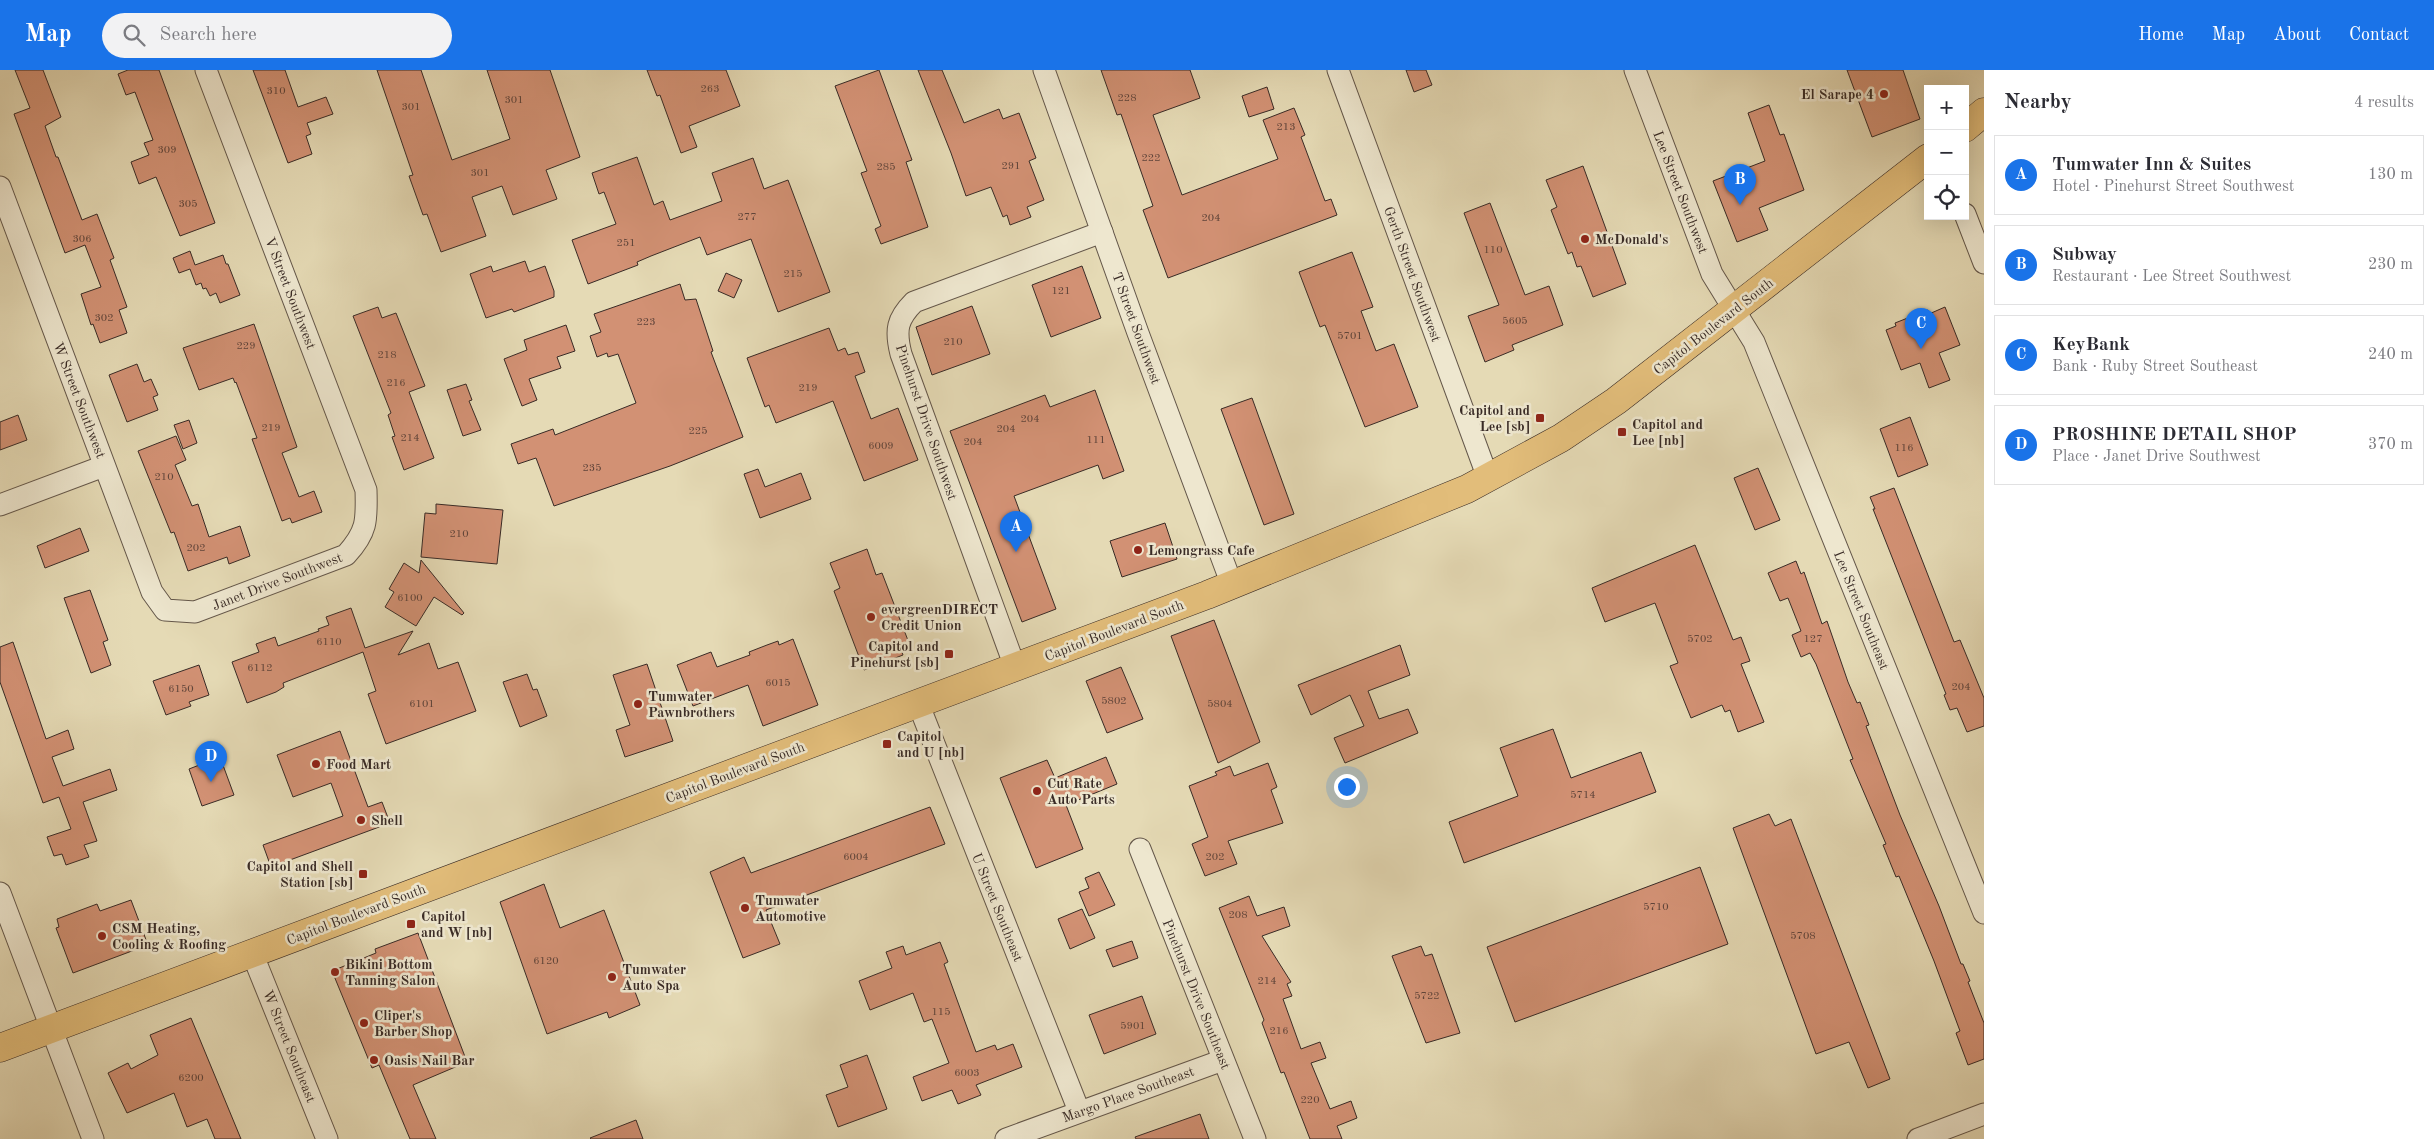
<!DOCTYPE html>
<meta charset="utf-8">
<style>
:root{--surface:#fff;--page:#f2f2f3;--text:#2b2b33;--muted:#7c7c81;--line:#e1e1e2;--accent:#1a73e8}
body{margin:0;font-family:"Old Standard TT",serif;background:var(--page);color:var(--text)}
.controls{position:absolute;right:15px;top:15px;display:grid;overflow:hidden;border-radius:0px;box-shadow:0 5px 20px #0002}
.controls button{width:45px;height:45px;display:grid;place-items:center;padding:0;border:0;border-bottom:1px solid var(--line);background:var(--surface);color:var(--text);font:25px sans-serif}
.you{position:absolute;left:1346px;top:716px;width:18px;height:18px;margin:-12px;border:4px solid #fff;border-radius:50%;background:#1a73e8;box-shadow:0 0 0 8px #1a73e833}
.badge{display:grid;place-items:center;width:32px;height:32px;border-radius:50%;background:var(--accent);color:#fff;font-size:16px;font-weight:700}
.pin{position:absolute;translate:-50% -41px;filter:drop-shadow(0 1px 2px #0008)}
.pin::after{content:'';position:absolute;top:26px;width:18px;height:15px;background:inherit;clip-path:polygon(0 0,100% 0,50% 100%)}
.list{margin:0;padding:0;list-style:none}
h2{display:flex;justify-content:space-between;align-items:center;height:65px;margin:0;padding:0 20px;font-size:21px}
h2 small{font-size:16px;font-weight:400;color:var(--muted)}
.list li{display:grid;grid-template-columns:32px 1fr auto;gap:15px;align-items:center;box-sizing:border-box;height:80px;margin:0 10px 10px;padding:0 10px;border:1px solid var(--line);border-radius:0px}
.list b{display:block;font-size:19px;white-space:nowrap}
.list p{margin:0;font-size:16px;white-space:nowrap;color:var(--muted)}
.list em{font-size:16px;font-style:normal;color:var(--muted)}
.icon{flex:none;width:28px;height:28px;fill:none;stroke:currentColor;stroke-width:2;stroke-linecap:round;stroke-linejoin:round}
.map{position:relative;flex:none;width:1984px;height:1069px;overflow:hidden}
header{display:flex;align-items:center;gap:30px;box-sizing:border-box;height:70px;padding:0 25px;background:var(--accent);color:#fff}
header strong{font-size:24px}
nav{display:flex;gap:28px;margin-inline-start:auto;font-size:18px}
.search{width:350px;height:45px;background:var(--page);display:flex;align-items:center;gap:12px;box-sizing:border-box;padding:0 18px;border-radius:28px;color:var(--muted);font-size:19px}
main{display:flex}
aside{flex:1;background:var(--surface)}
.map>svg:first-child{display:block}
</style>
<header>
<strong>Map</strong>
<div class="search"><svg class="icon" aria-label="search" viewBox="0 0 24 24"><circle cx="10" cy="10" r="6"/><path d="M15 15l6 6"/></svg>Search here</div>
<nav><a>Home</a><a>Map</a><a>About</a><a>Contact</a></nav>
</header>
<main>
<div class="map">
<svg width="1984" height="1069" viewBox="0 0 1984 1069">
<rect width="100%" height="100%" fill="#e5dab5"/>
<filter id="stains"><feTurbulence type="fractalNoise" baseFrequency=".004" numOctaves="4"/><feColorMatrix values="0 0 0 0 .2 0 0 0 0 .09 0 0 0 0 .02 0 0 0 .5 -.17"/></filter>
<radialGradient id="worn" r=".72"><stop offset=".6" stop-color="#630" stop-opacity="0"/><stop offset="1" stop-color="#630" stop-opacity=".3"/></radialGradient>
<g fill="#d29174" stroke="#392b26">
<polygon points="15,0 43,0 61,47 45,56 56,87 58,87 82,150 97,144 114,188 110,190 127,237 119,240 127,263 100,273 93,254 91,255 81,224 101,217 85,175 65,183 14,44 30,38"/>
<polygon points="128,0 159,0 215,153 180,166 156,107 139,114 131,92 149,85 144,73 153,70 135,22 126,25 118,4"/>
<polygon points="253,0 285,0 298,37 326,27 333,44 307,53 311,64 306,66 312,84 288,93"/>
<polygon points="377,0 421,0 452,90 510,69 487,0 550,0 580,87 546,100 557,129 513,145 502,116 472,127 486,166 441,182 427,144 423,145 409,106 413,105"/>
<polygon points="647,0 726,0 740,36 689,56 697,77 681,83 660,25 657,26"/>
<polygon points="879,0 912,90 906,92 928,157 881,174 875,159 881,156 861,103 867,101 835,16"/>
<polygon points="918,0 942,0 964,53 999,39 1003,49 1019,43 1036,88 1029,91 1044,130 1027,137 1031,147 1010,155 1007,145 1003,147 991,117 966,126 951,83"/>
<polygon points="1101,0 1190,0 1200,28 1153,45 1182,125 1278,89 1263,50 1294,38 1305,65 1301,67 1325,131 1331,129 1337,145 1168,208 1143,140 1153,136 1121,44 1117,45"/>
<polygon points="1406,0 1426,0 1432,15 1414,22"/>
<polygon points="1847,0 1903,0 1920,49 1872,67"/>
<polygon points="1267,17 1274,39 1249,47 1242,26"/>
<polygon points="1769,35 1780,65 1784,64 1804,120 1759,138 1768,160 1737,172 1713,111 1765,91 1748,43"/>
<polygon points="637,87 654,135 663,131 670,150 722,131 712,103 753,88 764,119 788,110 830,222 778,242 751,169 707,185 700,167 651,186 637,192 638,195 588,214 572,170 616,154 604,122 599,124 592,103"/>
<polygon points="1583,96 1626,214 1593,227 1581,196 1577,197 1572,182 1568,184 1551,140 1557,137 1546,110"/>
<polygon points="1490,133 1525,225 1549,216 1563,255 1512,275 1514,280 1485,292 1468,246 1499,235 1464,143"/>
<polygon points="190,181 195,195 223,185 226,194 228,194 240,225 220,233 216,223 210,226 206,218 203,219 201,213 196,215 190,199 179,203 173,188"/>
<polygon points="1352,182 1373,237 1361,241 1376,281 1394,274 1418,337 1365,357 1325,255 1320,257 1299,202"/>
<polygon points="525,191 529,202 545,196 554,221 554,227 514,242 512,239 486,248 470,204 491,196 493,202"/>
<polygon points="1082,196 1101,248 1051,267 1032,215"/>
<polygon points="726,203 742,210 734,228 718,221"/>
<polygon points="680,214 685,230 696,229 713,281 711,282 743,367 670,396 554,436 536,388 518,394 511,374 553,359 555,365 636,333 618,284 608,287 607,283 597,287 590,266 601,262 594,244"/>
<polygon points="972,236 990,284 932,305 916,257"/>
<polygon points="378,237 382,248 396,243 425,316 409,322 434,388 404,400 392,367 395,366 388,345 391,343 353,246"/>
<polygon points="1945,237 1960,275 1939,283 1950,310 1929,318 1920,293 1901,300 1886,260 1896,256 1895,253 1928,240 1929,244"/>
<polygon points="254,254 297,377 282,383 299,427 314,421 322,442 292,453 290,448 282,451 252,369 257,368 236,312 235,313 233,308 199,320 183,278"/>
<polygon points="566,255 575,281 557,287 561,298 529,309 537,330 522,336 504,289 527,280 524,270"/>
<polygon points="829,258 838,281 845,278 848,285 858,282 865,302 855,306 871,349 898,338 918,390 864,411 833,331 776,353 769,335 765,337 747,288"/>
<polygon points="137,294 144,312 151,309 158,325 153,327 158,340 127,352 109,305"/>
<polygon points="466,314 472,330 469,331 481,360 463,366 447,320"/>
<polygon points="1095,320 1124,401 1103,409 1098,395 1014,426 1056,539 1022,552 950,361 1045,325 1050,337"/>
<polygon points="1252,328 1294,444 1264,455 1221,339"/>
<polygon points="18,345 27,370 0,380 0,352"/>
<polygon points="1910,347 1928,395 1898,407 1880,359"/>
<polygon points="189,350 197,373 183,379 174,355"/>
<polygon points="176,366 186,390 175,395 192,436 198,434 209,467 240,456 250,486 229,494 227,487 188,501 174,462 171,463 138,381"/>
<polygon points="1758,398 1780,450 1755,460 1734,408"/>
<polygon points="758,399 765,417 801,403 811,429 760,448 744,404"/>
<polygon points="1894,418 1954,572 1960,570 1984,628 1984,656 1967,662 1957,638 1950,640 1944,625 1946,624 1873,439 1875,439 1870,427"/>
<polygon points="436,434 503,440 497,494 421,487 425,443 436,444"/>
<polygon points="1165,453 1177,489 1122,507 1110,471"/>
<polygon points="80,458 89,481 45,498 37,476"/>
<polygon points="1695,475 1733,570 1741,567 1750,591 1741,594 1764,652 1738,662 1730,640 1725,642 1722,635 1691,648 1670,596 1678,593 1655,533 1605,552 1592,518"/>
<polygon points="867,479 876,505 882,503 909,573 900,577 903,585 864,600 834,521 840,518 830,493"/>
<polygon points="421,490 464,543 462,545 434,527 416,556 385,537 394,522 389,519 404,493 419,503"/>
<polygon points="1796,491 1801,504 1804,502 1822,554 1827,551 1848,612 1857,633 1860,632 1869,655 1866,656 1900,745 1939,836 1961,894 1963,894 1970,911 1968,912 1984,953 1984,989 1968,995 1956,963 1960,961 1934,891 1899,806 1896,807 1883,775 1886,774 1850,690 1853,689 1816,594 1810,583 1801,587 1792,565 1801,561 1788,528 1780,531 1768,503"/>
<polygon points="90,520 108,570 103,572 111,595 91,603 64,528"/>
<polygon points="351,538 365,578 413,561 398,585 429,573 438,599 458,592 476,641 386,674 368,624 376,621 363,582 283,613 284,617 276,622 247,633 232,592 259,582 256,574 275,567 278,576 319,561 318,559 329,555 326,547"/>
<polygon points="1214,550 1260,672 1218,693 1171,566"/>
<polygon points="793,569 818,635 763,656 748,615 693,636 677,595 711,582 717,597 750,585 749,582 767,575 778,571 779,575"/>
<polygon points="13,572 46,669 68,660 74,679 52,687 63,716 110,699 117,720 83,732 97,771 84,775 89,787 66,795 62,784 54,786 47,767 71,759 59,727 43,733 0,612 0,577"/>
<polygon points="1400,575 1410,605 1368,621 1379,649 1408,639 1418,663 1345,693 1334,668 1364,656 1350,625 1311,645 1298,615"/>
<polygon points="647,594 673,671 625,687 616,660 630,655 613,605"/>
<polygon points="199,595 209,625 189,632 191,636 166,645 153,611"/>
<polygon points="1121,597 1143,649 1107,663 1086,611"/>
<polygon points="527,604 533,620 537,619 547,646 520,657 503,612"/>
<polygon points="1553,659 1571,708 1641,682 1656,722 1464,793 1449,752 1518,726 1500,678"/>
<polygon points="340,661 368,737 382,732 390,753 271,797 263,775 343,746 331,713 293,727 277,685"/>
<polygon points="220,687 234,725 202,736 189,699"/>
<polygon points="1106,687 1117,714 1066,735 1083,779 1036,798 1000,708 1047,690 1055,708"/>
<polygon points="1268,693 1277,717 1271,720 1283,753 1228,771 1237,794 1205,806 1192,774 1208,767 1189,716 1217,705 1215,702 1230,696 1234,706"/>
<polygon points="930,737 945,774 766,840 780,874 743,888 710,802 744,787 751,803"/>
<polygon points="1769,744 1775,756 1791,749 1890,1009 1868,1018 1849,972 1816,984 1733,758"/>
<polygon points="1700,797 1728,874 1515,952 1487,877"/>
<polygon points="1099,802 1115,835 1089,846 1079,822 1089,818 1085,808"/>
<polygon points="544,814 560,858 604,840 640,935 609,948 607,942 547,964 500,832"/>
<polygon points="1249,826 1257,846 1284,837 1290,856 1262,866 1291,912 1287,914 1292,926 1283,929 1301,979 1320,972 1326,988 1311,993 1330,1039 1351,1031 1357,1048 1337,1056 1342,1069 1310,1069 1284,1002 1281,1003 1262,953 1264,950 1219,838"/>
<polygon points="131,830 148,875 73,903 56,858 59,857 57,849 97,834 100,841"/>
<polygon points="1082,839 1095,868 1070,879 1058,849"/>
<polygon points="418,863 467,992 413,1015 436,1069 410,1069 379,995 372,998 332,901 376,883 375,879"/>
<polygon points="1132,871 1138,888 1113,897 1106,880"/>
<polygon points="940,872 948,892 944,894 976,982 995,975 997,980 1013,974 1022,997 976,1015 981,1025 958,1034 952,1020 922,1031 913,1007 949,993 932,949 924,952 913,923 870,940 859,911 892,898 886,882 903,876 906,885"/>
<polygon points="1421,876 1425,886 1432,884 1460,963 1426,973 1392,886"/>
<polygon points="1142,926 1156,964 1104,984 1089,945"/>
<polygon points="191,948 241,1069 215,1069 207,1049 187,1057 174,1023 127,1043 108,1003 128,993 131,999 158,985 150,965"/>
<polygon points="867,985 887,1039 838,1057 826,1025 848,1017 840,995"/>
<polygon points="1200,1044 1209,1069 1136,1069 1135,1067"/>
<polygon points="636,1050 643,1069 591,1069 590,1068"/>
</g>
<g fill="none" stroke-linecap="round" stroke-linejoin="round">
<g stroke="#64574a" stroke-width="23">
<g id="minor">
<polyline points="1044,0 1138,263 1232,515"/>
<polyline points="1338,0 1488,408"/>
<polyline points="1635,0 1712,204 1754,272 1984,843"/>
<path d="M0,117L152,522L165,540L195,542L346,485C367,462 367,451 366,420L206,0"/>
<polyline points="1965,144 1984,193"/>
<polyline points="0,435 104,396"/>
<path d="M1015,597L901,284C895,260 897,249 914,232L1102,162"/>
<polyline points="918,633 1079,1041"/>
<polyline points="1140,779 1255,1069"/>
<polyline points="0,823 93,1069"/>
<polyline points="252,883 327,1069"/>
<polyline points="1006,1069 1223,990"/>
<polyline points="1918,1069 1984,1044"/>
</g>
</g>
<g stroke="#392b26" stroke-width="29">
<g id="major">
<polyline points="1965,58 1984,42"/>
<polyline points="0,978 1207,525 1467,419 1561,368 1616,331 1928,88"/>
</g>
</g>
<use href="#minor" stroke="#eee7cf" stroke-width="21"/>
<use href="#major" stroke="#e2bd7a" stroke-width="28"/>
</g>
<g fill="#8f2418" stroke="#eee7cf" stroke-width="2">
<circle cx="1884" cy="24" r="5"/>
<circle cx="1585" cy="169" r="5"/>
<rect x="1535" y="343" width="10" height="10" rx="2.5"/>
<rect x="1617" y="357" width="10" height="10" rx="2.5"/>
<circle cx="1138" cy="480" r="5"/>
<circle cx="871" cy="547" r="5"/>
<rect x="944" y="579" width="10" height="10" rx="2.5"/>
<circle cx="638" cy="634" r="5"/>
<rect x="882" y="669" width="10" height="10" rx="2.5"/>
<circle cx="316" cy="694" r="5"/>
<circle cx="1037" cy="721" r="5"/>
<circle cx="361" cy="750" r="5"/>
<rect x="358" y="799" width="10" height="10" rx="2.5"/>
<circle cx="745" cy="838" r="5"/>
<rect x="406" y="849" width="10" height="10" rx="2.5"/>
<circle cx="102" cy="866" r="5"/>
<circle cx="335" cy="902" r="5"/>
<circle cx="612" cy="907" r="5"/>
<circle cx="364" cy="953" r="5"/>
<circle cx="374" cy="990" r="5"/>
</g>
<g text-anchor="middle" stroke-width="5" stroke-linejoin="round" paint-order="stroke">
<g font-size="11" fill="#5f443a">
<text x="710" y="22">263</text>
<text x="276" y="24">310</text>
<text x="1127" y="31">228</text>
<text x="514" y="33">301</text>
<text x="411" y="40">301</text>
<text x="1286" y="60">213</text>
<text x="167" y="83">309</text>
<text x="1151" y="91">222</text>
<text x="1011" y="99">291</text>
<text x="886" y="100">285</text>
<text x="480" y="106">301</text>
<text x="188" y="137">305</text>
<text x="747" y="150">277</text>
<text x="1211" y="151">204</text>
<text x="82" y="172">306</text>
<text x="626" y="176">251</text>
<text x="1493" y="183">110</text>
<text x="793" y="207">215</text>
<text x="1061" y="224">121</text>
<text x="104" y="251">302</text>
<text x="1515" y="254">5605</text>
<text x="646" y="255">223</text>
<text x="1350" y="269">5701</text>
<text x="953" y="275">210</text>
<text x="246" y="279">229</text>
<text x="387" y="288">218</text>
<text x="396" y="316">216</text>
<text x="808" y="321">219</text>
<text x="1030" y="352">204</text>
<text x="271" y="361">219</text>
<text x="1006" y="362">204</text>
<text x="698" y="364">225</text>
<text x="410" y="371">214</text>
<text x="1096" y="373">111</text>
<text x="973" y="375">204</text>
<text x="881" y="379">6009</text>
<text x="1904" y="381">116</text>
<text x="592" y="401">235</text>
<text x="164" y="410">210</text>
<text x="459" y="467">210</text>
<text x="196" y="481">202</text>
<text x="410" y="531">6100</text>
<text x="1700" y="572">5702</text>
<text x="1813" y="572">127</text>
<text x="329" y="575">6110</text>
<text x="260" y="601">6112</text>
<text x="778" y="616">6015</text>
<text x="1961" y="620">204</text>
<text x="181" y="622">6150</text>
<text x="1114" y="634">5802</text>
<text x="422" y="637">6101</text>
<text x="1220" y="637">5804</text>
<text x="1583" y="728">5714</text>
<text x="856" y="790">6004</text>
<text x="1215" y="790">202</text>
<text x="1656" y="840">5710</text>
<text x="1238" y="848">208</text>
<text x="1803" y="869">5708</text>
<text x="546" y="894">6120</text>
<text x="1267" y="914">214</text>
<text x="1427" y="929">5722</text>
<text x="941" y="945">115</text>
<text x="1133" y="959">5901</text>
<text x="1279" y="964">216</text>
<text x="967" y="1006">6003</text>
<text x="191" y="1011">6200</text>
<text x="1310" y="1033">220</text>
</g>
<g font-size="14" font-weight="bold" fill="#392b26" stroke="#eee7cf" text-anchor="start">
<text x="1874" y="29" text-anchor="end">El Sarape 4</text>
<text x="1595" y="174">McDonald's</text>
<text x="1530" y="345" text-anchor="end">Capitol and<tspan x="1530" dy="16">Lee [sb]</tspan></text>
<text x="1632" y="359">Capitol and<tspan x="1632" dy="16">Lee [nb]</tspan></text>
<text x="1148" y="485">Lemongrass Cafe</text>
<text x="881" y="544">evergreenDIRECT<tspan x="881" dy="16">Credit Union</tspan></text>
<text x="939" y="581" text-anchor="end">Capitol and<tspan x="939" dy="16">Pinehurst [sb]</tspan></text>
<text x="648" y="631">Tumwater<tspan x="648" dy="16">Pawnbrothers</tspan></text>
<text x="897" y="671">Capitol<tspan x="897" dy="16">and U [nb]</tspan></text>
<text x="326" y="699">Food Mart</text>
<text x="1047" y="718">Cut Rate<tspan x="1047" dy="16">Auto Parts</tspan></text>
<text x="371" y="755">Shell</text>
<text x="353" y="801" text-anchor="end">Capitol and Shell<tspan x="353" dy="16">Station [sb]</tspan></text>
<text x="755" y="835">Tumwater<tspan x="755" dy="16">Automotive</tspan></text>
<text x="421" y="851">Capitol<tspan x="421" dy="16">and W [nb]</tspan></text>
<text x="112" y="863">CSM Heating,<tspan x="112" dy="16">Cooling &amp; Roofing</tspan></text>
<text x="345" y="899">Bikini Bottom<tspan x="345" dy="16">Tanning Salon</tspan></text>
<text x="622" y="904">Tumwater<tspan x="622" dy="16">Auto Spa</tspan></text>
<text x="374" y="950">Cliper's<tspan x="374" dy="16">Barber Shop</tspan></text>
<text x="384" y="995">Oasis Nail Bar</text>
</g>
<g font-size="14" fill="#392b26" stroke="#eee7cf">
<text transform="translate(1681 122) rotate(69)" y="5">Lee Street Southwest</text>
<text transform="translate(1413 204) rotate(70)" y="5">Gerth Street Southwest</text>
<text transform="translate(291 223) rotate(69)" y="5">V Street Southwest</text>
<text transform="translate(1713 256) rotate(-38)" y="5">Capitol Boulevard South</text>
<text transform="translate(1137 258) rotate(70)" y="5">T Street Southwest</text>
<text transform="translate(80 330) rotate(69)" y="5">W Street Southwest</text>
<text transform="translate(927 352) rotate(71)" y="5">Pinehurst Drive Southwest</text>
<text transform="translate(277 511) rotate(-21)" y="5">Janet Drive Southwest</text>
<text transform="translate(1862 540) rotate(68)" y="5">Lee Street Southeast</text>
<text transform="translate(1114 560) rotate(-21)" y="5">Capitol Boulevard South</text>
<text transform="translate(735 702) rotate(-21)" y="5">Capitol Boulevard South</text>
<text transform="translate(998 837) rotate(68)" y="5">U Street Southeast</text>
<text transform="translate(356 844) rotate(-21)" y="5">Capitol Boulevard South</text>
<text transform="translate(1197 924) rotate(68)" y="5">Pinehurst Drive Southeast</text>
<text transform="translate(290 976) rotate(68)" y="5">W Street Southeast</text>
<text transform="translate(1128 1024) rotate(-20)" y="5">Margo Place Southeast</text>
</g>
</g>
<rect width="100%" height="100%" filter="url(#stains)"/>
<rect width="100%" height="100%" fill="url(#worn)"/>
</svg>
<div class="controls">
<button>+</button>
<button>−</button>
<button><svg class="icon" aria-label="locate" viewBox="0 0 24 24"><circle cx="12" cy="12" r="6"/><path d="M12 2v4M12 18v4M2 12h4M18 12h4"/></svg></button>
</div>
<div class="you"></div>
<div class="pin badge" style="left:1016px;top:482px">A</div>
<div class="pin badge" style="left:1740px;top:135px">B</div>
<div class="pin badge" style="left:1921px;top:279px">C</div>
<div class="pin badge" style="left:211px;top:712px">D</div>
</div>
<aside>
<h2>Nearby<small>4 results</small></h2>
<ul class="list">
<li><span class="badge">A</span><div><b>Tumwater Inn &amp; Suites</b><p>Hotel · Pinehurst Street Southwest</p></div><em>130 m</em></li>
<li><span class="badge">B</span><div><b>Subway</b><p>Restaurant · Lee Street Southwest</p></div><em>230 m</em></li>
<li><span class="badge">C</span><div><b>KeyBank</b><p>Bank · Ruby Street Southeast</p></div><em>240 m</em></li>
<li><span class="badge">D</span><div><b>PROSHINE DETAIL SHOP</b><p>Place · Janet Drive Southwest</p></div><em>370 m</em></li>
</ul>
</aside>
</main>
